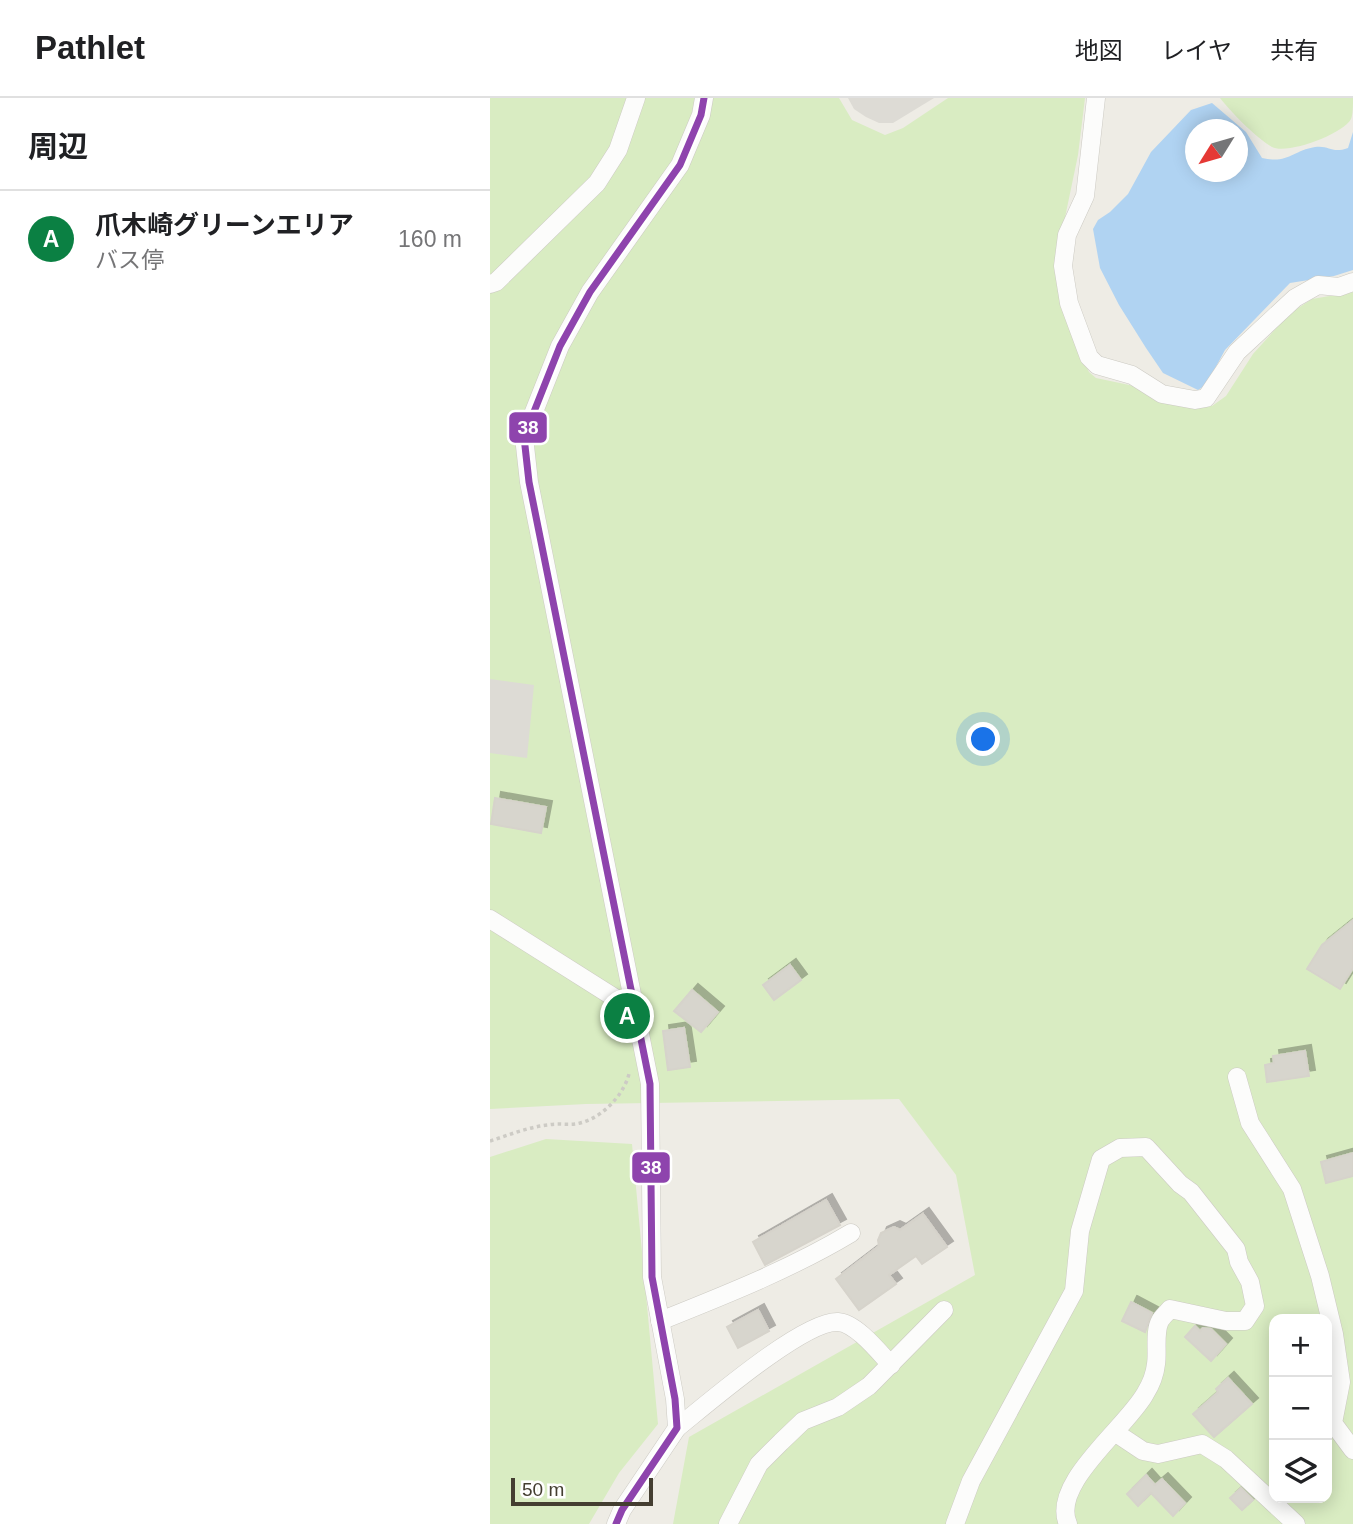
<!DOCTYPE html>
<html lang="ja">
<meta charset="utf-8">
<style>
:root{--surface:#fff;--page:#f6f6f6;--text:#202124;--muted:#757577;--line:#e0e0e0;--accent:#0b8043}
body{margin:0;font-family:Helvetica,"Noto Sans JP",sans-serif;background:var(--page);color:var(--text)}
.controls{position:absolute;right:21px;bottom:21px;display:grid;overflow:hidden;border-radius:14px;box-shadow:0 4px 18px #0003}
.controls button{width:63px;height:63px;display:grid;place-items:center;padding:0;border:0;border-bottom:2px solid var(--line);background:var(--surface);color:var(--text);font:35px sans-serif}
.compass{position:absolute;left:695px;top:21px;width:63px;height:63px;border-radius:50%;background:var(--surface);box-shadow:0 4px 18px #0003;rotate:233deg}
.scale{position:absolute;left:21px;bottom:18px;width:142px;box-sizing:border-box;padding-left:7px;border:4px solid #443e31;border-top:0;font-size:19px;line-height:24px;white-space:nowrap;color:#443e31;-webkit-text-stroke:5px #fff;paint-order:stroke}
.you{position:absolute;left:494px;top:642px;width:24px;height:24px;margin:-18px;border:5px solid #fff;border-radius:50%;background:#1a73e8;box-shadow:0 0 0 10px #1a73e833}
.badge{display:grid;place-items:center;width:46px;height:46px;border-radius:50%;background:var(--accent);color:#fff;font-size:23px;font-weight:700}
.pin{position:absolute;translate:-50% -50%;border:4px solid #fff;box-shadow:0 2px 7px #0006}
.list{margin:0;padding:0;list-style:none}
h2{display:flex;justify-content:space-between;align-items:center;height:91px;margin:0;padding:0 28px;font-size:30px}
h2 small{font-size:23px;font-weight:400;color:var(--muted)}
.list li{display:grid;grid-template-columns:46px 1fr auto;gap:21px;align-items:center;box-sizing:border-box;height:98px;padding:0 28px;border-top:2px solid var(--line)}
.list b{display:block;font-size:26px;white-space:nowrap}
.list p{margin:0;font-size:23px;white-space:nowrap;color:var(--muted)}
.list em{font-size:23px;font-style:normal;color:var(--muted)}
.icon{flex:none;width:38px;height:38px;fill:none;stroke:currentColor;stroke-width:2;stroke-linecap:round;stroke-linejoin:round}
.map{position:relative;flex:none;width:863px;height:1426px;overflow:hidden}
header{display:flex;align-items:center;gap:42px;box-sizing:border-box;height:98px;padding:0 35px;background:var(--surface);border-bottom:2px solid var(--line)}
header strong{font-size:33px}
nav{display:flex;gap:38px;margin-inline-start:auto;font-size:24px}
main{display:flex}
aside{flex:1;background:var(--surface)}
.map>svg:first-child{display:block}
</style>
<header>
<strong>Pathlet</strong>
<nav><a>地図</a><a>レイヤ</a><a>共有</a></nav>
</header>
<main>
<aside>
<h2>周辺<small></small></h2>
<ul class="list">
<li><span class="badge">A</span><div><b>爪木崎グリーンエリア</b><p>バス停</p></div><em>160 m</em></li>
</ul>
</aside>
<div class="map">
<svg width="863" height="1426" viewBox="0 0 863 1426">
<defs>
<filter id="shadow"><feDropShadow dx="6" dy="-6" stdDeviation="0" flood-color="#0004"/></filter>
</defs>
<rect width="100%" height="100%" fill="#eeece5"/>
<g fill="#d9ecc2" fill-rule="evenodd">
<path d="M0,0H349L362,22L395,37L413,30L458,0H595L588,57L567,158L586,247L599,274L606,280L644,288L660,299L680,306L722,308L736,298L763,256L799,216L822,201L863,194V1426H183L199,1339L485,1177L466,1077L409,1001L96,1006L0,1011ZM784,1221H837V1400H784Z"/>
<path d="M730,0H863C863,7 863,16 861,21C853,36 797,57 782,49C765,39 742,15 730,0Z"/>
<polygon points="56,1041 142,1046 168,1326 129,1375 99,1426 0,1426 0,1059"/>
</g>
<g fill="#dddbd5">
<polygon points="358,0 444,0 403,25 389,25 376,19 364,11"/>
<polygon points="0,581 44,587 37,660 0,655"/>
</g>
<path fill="#b0d3f2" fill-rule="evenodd" d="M722,5L756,34L772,60C798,66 802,53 825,49C840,47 841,56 858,50L863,34V172L844,178L800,185L735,252L716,287L708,292L673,275L656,250L629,207L610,170L603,131L608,122L620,114L638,96L661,54L701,12ZM706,32H748V74H706Z"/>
<g fill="#d7d5cd" stroke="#d6d3cb" stroke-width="2" filter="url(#shadow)">
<polygon points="5,700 56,709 51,735 1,726"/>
<polygon points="863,822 863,870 850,891 817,871 832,847"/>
<polygon points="300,867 311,882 284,902 273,887"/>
<polygon points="202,892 228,914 211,934 184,913"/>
<polygon points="194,930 200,969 178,972 173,933"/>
<polygon points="815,953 819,978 777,984 775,967 784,965 783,958"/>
<polygon points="863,1055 863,1078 836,1085 831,1064"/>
<polygon points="336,1102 350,1127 275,1167 263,1144"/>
<polygon points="433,1116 457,1149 432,1166 426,1158 399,1177 406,1186 369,1212 346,1181 389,1148 388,1142 391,1135 404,1129 410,1132"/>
<polygon points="641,1204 662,1215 655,1234 632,1223"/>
<polygon points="268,1212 279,1233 248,1250 237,1229"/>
<polygon points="705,1228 710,1233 713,1230 721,1231 736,1246 721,1263 695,1239"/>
<polygon points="738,1280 762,1306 724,1339 703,1316 728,1294 726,1291"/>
<polygon points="656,1377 665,1387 672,1381 695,1405 683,1418 661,1395 648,1408 637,1396"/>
<polygon points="751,1390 763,1402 752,1412 740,1400"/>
</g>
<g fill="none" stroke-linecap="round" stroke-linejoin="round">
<g stroke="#cccac3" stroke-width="19">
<g id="street">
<polyline points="606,0 595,98 577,137 573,168 579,205 599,259 607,267 642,277 672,296 705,302 716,300 747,254 805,200 828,187 849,189 863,184"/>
<polyline points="0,186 6,184 107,85 128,52 146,0"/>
<polyline points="0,821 144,912"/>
<polyline points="747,979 760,1025 802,1091 830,1178 844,1236 851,1284 843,1325 863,1352"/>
<path d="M170,1223C235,1197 301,1171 361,1135"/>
<path d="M187,1330C217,1306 314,1222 348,1224C366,1225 389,1254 401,1267"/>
<polyline points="626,1335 653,1353 668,1356 712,1346 736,1361 806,1426"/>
<polyline points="126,1426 132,1412 187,1330 185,1301 162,1179 160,986 39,384 34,339 70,248 100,194 190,67 211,17 214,0"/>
<polyline points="238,1426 269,1366 291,1344 313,1323 348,1309 379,1288 454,1212"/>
<path d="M465,1426L481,1383L584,1193L590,1133L611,1061L630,1050L656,1049L690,1086L701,1094L746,1151L749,1164L760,1184L765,1208L755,1223H736L680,1211C677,1215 672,1219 670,1223C664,1234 668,1254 666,1266C665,1276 660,1288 655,1296C636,1330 560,1386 578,1426"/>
</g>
</g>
<path stroke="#cdcbc5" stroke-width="3.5" stroke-dasharray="3.5 3.5" stroke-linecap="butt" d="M0,1043C19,1037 38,1029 58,1027C67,1025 76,1027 85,1026C109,1023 133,999 139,976"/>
<use href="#street" stroke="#fcfcfb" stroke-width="18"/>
<g stroke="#fff" stroke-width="12">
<polyline id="bus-1" points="126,1426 132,1412 187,1330 185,1301 162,1179 160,986 39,384 34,339 70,248 100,194 190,67 211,17 214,0"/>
</g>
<use href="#bus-1" stroke="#8e44ad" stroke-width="7"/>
</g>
<g stroke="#fff" stroke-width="2.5">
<rect x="18" y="313" width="40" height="33" rx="7" fill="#8e44ad"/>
<rect x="141" y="1053" width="40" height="33" rx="7" fill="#8e44ad"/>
</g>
<g font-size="19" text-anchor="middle" font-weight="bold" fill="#fff">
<text x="38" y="336">38</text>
<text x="161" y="1076">38</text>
</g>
</svg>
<div class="controls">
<button>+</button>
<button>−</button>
<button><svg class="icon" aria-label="layers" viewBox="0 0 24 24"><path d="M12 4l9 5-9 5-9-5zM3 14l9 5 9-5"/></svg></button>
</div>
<svg class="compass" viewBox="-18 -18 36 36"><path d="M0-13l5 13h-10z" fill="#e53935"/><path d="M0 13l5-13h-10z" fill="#757577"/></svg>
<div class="scale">50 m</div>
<div class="you"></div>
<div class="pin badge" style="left:137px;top:918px">A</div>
</div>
</main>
